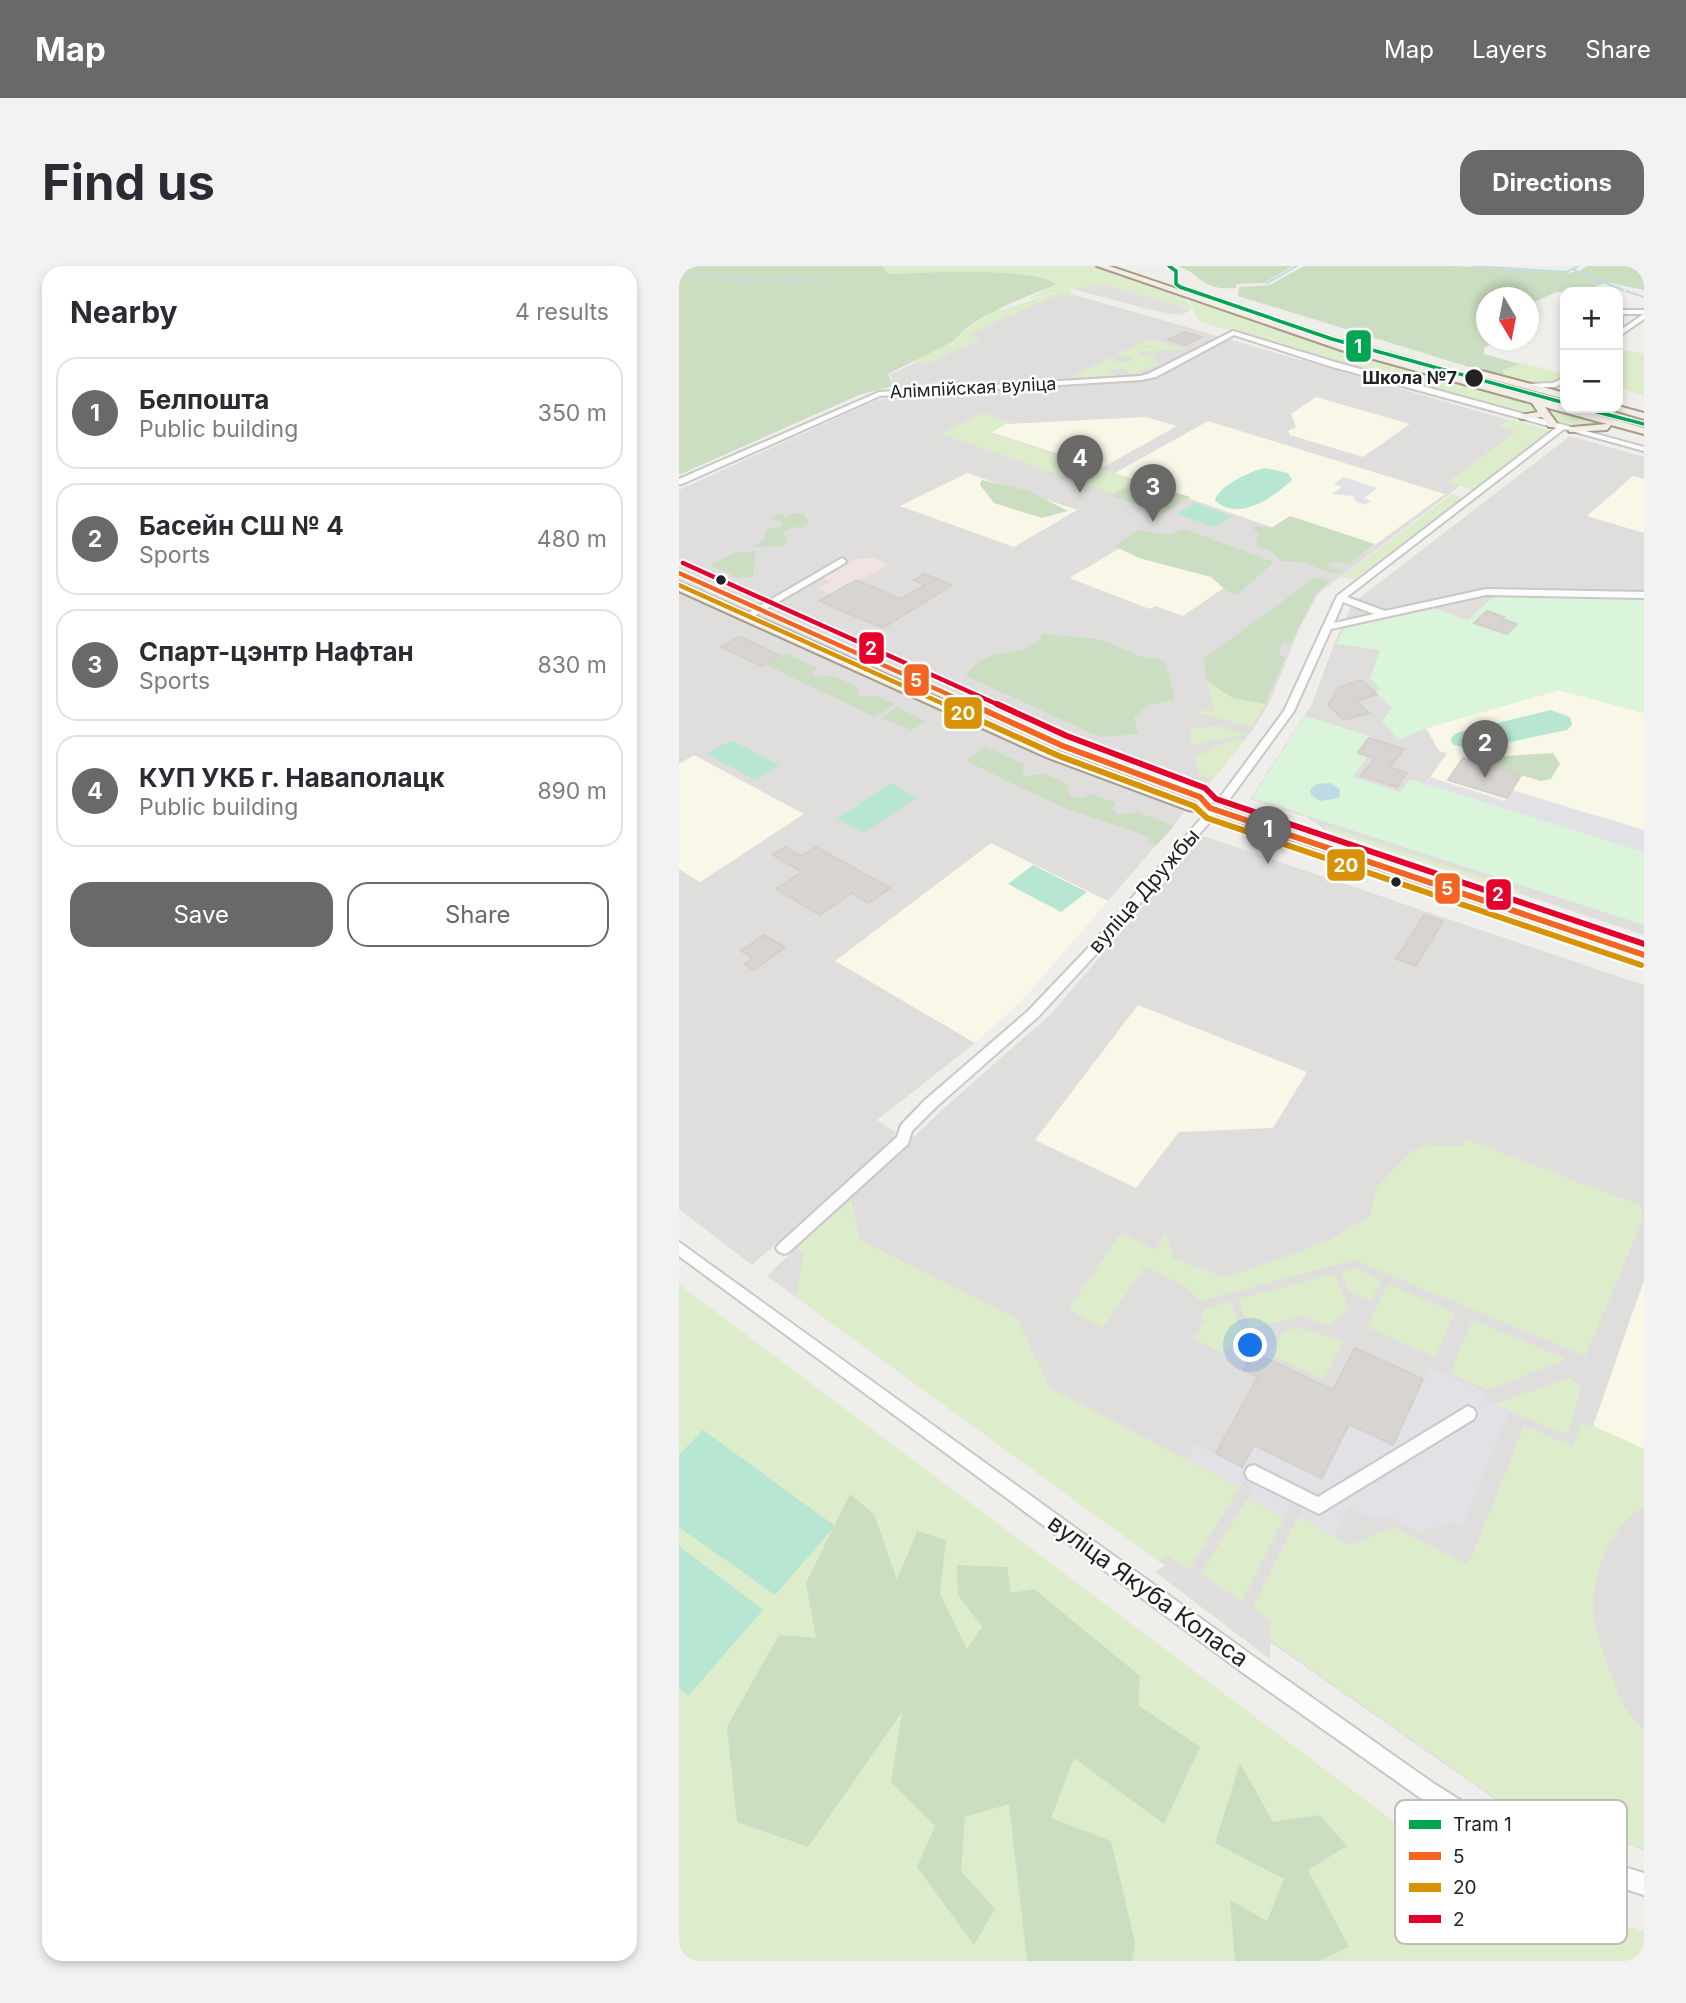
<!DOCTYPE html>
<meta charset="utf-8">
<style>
:root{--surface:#fff;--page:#f2f2f3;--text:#2b2b33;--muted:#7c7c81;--line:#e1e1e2;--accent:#6a6968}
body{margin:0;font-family:Inter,sans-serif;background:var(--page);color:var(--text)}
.controls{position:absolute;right:21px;top:21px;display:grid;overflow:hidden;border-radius:14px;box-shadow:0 4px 10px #0003}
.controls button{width:63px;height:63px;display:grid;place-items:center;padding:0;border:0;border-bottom:2px solid var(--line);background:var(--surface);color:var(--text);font:35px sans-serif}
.compass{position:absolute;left:797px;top:21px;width:63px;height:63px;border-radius:50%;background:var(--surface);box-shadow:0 4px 10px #0003;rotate:170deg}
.you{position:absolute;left:572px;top:1080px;width:24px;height:24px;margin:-18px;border:5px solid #fff;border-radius:50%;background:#1a73e8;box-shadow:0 0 0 10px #1a73e833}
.badge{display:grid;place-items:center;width:46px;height:46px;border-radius:50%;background:var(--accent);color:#fff;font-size:23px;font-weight:700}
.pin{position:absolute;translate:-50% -58px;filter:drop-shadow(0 2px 4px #0008)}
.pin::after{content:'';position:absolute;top:37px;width:24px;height:21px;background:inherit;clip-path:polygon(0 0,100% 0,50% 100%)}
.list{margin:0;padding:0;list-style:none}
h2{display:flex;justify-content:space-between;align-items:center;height:91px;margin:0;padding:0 28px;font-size:30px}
h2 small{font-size:23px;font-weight:400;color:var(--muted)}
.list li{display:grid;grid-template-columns:46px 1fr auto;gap:21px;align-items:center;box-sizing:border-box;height:112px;margin:0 14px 14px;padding:0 14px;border:2px solid var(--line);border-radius:21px}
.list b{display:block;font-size:26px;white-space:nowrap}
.list p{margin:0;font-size:23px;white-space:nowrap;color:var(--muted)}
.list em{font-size:23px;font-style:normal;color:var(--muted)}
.actions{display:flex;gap:14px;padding:21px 28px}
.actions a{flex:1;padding:16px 0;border:2px solid var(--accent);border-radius:21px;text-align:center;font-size:24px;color:var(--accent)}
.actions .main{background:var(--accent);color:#fff}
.map{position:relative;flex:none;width:965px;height:1695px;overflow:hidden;border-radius:21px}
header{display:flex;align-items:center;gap:42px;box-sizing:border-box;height:98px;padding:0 35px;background:var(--accent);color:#fff}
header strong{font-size:33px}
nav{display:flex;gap:38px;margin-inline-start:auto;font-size:24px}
.intro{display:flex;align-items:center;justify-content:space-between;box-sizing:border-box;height:168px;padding:0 42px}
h1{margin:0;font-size:49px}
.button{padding:18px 32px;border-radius:21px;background:var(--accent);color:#fff;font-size:24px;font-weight:700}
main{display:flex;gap:42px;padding:0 42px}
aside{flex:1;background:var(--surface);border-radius:21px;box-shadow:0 4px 10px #0003}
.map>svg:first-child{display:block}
</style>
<header>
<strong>Map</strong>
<nav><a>Map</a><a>Layers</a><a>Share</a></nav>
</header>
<div class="intro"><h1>Find us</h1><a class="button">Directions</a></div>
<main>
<aside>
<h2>Nearby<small>4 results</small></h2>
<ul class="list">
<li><span class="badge">1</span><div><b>Белпошта</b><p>Public building</p></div><em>350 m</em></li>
<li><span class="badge">2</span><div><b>Басейн СШ № 4</b><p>Sports</p></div><em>480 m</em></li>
<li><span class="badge">3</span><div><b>Спарт-цэнтр Нафтан</b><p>Sports</p></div><em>830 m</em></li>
<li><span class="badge">4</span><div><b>КУП УКБ г. Наваполацк</b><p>Public building</p></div><em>890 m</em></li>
</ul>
<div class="actions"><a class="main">Save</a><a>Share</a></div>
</aside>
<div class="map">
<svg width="965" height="1695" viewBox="0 0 965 1695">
<rect width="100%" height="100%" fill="#f0eeeb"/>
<g fill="#dfdedc">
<polygon points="382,25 857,162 639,328 621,361 590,438 573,465 534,513 340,738 296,777 198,854 216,866 215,873 73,999 0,943 0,224 198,134 217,131 211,108 291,73 281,69"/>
<polygon points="891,170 965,191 965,669 645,563 628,551 571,533 633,438 655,378 674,337"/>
<polygon points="524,570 965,719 965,1584 817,1534 594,1378 88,1010 265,842 372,748"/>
</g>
<polygon fill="#f1e3e1" points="195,292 208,297 208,300 151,328 139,323 152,316 142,311 177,293"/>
<g fill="#f8f7e8">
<polygon points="637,131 731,158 684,191 611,169 609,165 617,161 612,148"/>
<polygon points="467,151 498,160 423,202 311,166 327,158"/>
<polygon points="529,155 607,179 766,228 679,291 436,207"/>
<polygon points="288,207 398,244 335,281 221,240"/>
<polygon points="954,210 965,213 965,267 908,250"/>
<polygon points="469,266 574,302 504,350 476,340 471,343 390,312"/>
<polygon points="880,424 965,447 965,586 746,518 768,487 760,485 747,462"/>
<polygon points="15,489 125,548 21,616 0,603 0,498"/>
<polygon points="312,577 429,635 341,737 296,777 156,695"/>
<polygon points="459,739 628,806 594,862 500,866 457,922 356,874"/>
<polygon points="965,1014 965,1183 914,1160"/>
</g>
<g fill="#ddeccb">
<path d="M203,0H416L507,33L513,44L422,18L391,23L394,30L371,27L347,34L376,18C350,0 245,7 210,8Z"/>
<polygon points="371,28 381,28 290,68 303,73 246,98 232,95 275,76 281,67 318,43 323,44"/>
<polygon points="543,33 658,70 739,92 732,94 540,34"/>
<polygon points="510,34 660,83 854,139 860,146 851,149 837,146 683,105 519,55"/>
<polygon points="470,73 508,83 460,86 460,90 474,91 480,98 453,108 444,103 428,104 437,110 390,112 433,91 438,94 430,97 453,95 454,92 437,89"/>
<polygon points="939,83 965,88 965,129 939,122"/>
<polygon points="843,97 879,106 886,101 886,109 869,119 819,110 822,104"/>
<polygon points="867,141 934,159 897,162 876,156"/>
<polygon points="303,147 330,156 312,167 456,214 434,227 262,168"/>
<polygon points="830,153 873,165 794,224 769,216 837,166 820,160"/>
<polygon points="773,228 784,232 676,313 662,311"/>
<polygon points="528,415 554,432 586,438 572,461 516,446 535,444"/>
<polygon points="537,460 569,468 513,479 510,463"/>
<polygon points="563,473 566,474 534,513 519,508 516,491 528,487 532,481"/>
<polygon points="647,560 842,624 840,628 645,563"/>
<polygon points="587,569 614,578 616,584 614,586 597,581 592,587 572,580 579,571"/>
<polygon points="787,873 960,939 965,951 906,1090 675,994 521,1035 507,1021 466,1000 424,1062 389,1043 442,967 477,984 487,967 494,992 547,1012 649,975 691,950 698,921 733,885 745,879 783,880"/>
<polygon points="172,934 181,974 338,1053 371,1122 561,1221 510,1304 488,1290 479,1295 117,1031 125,987 117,982"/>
<polygon points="675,1002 702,1014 692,1035 670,1026 662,1006"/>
<polygon points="655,1008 669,1041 649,1060 625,1050 570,1062 559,1033"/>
<polygon points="0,1018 721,1560 851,1632 965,1665 965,1695 5,1695 0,1689"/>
<polygon points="709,1018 776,1047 756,1091 688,1061"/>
<polygon points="552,1036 563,1064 549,1084 540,1086 515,1073 526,1054 521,1051 525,1043"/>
<polygon points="794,1054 888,1093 809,1124 771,1107"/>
<polygon points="618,1061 664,1076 644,1114 591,1088 603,1067"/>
<polygon points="891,1112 902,1122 890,1165 882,1167 815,1138"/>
<path d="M902,1158L914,1160L965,1183V1241C932,1257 914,1306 914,1342C914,1363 936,1424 947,1443C952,1451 959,1457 965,1463V1583L816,1532L591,1374L592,1354L574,1342L619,1250L671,1279L714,1261L789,1299L845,1160L894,1180Z"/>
<polygon points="568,1233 605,1252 563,1335 522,1308"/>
</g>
<g fill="#cbdec1">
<path d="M11,0H203L210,8C246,7 350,0 377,18C347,32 293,49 275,75L209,108L214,120L180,129L0,209V1Z"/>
<path d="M499,0H614L585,17L557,18V22C522,25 522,8 499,0Z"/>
<polygon points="625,0 775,0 888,7 901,5 908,0 965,0 965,24 927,16 905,26 878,26 850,38 850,32 808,32 808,74 814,77 805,82 805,88 841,98 823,104 825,108 819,110 559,30 560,21 591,19"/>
<polygon points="303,214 350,225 389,245 363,252 315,237 301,219"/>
<polygon points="460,214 511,231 484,248 433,230"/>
<polygon points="114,247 125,248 130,257 121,264 115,260 105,266 108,277 105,280 72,281 87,273 85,265 104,259 102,255 93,254 94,250 103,248 106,251"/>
<polygon points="611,250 696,278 670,298 656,295 647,298 662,306 653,307 623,296 601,295 592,285 577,280 580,267 574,264 578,260 592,262"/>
<polygon points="505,263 595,296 559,328 550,327 532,311 460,292 435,280 458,264 491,269"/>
<polygon points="77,285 74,311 59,312 31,299 55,287"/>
<polygon points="637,311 651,315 637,328 612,377 604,376 600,387 606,392 586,438 554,432 528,415 524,393"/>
<path d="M364,368L420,373L465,392H479L486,396L496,434L468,439L455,452L460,468L421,471L287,410C303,383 329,391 352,380C357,378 361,372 364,368Z"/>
<polygon points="107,388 138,402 133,407 136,411 154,410 181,422 177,427 180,431 198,430 216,438 196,451 87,399"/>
<polygon points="218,441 247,455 233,464 202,452"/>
<polygon points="307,481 346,499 343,505 347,510 366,508 391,519 388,525 393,531 403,532 413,528 436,537 434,544 439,549 459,546 495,560 478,579 469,575 471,571 383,541 287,495"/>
<polygon points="874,487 881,498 872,513 862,515 812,500 810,495 825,490"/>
<polygon points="171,1228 195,1248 218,1314 238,1265 267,1274 261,1328 288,1383 303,1361 279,1329 278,1299 328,1301 332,1327 355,1323 461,1410 459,1439 521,1481 485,1558 395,1492 372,1552 432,1575 456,1677 453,1695 348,1695 330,1538 286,1551 282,1605 316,1643 295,1679 238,1601 256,1560 212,1516 223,1446 129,1581 58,1556 48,1461 100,1369 137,1372 127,1317"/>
<polygon points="561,1497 594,1556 641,1549 668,1580 629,1604 670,1681 639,1695 556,1695 551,1634 588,1655 605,1613 536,1577"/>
</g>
<g fill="#daf5da">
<polygon points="825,330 965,334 965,447 880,424 747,462 720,474 703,455 713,442 696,426 702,423 691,413 701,384 657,378 667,359"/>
<polygon points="626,450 691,470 677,487 688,491 674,511 721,526 731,513 965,586 965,659 573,532"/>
</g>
<g fill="#b7e6d2">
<path d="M586,202L609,207L613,214C595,231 558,257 536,234C540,220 571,205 586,202Z"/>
<polygon points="515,237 553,250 535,261 498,248"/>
<polygon points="872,444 891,451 893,459 888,464 793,484 773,478 772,472 777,467"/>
<polygon points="52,474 100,499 76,514 28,488"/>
<polygon points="212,517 238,532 184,567 158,552"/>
<polygon points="354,599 408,626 382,646 329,618"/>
<polygon points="24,1164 156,1260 96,1329 0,1261 0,1189"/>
<polygon points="0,1280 84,1344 9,1430 0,1422"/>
</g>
<g fill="#e0dfde">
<polygon points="422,18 494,38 511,45 501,49 476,45 393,23"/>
<polygon points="0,226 19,233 23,231 39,237 15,249 2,244 9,240 0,241"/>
<polygon points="228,287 292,312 282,317 260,309 256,311 233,302 237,299 219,292"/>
<polygon points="815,330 789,354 753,342 794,333"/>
<polygon points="129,343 193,371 170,378 120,356 126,352 118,348"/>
<polygon points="196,382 286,421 279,426 189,386"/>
<polygon points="308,428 362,453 355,458 301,433"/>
<polygon points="69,616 140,656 114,675 43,634"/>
<polygon points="173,640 190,649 167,666 150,656"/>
<polygon points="793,861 965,925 965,938 788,871"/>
<polygon points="494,1295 522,1308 592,1354 591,1393 476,1306"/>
</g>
<g fill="#e2e1e5">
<polygon points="665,211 698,222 685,232 692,235 686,239 676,235 674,230 653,228 663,221 655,218"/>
<polygon points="751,511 826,535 833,524 965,564 965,586 746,518"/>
<polygon points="751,1101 808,1127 805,1134 830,1145 783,1260 773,1256 740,1266 707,1249 696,1254 670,1241 655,1270 619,1250 622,1243 612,1239 605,1252 568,1233 574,1221 564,1216 561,1221 508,1193 517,1178 564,1201 575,1180 643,1214 670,1159 715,1180"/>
</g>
<polygon fill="#bfdbe3" points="651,517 661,523 660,532 641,535 632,529 631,524 638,518"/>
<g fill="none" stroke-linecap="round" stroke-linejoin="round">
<g stroke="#bfdbe3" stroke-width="2">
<polyline points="793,0 887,6 899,0"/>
<polyline points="895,4 944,24"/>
<polyline points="0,10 19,10"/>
<polyline points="25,10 111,16 140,11"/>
<polyline points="588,17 618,0"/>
<polyline points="947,25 965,31"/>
</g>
</g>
<g fill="#d7d4d2" stroke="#d3d0cc" stroke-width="2">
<polygon points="505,66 522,71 507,79 489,74"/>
<polygon points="245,308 273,319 204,362 140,335 177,314 222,333 246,319 235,314"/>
<polygon points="808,345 825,351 823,353 838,358 828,368 795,357"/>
<polygon points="60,371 79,379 101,390 83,400 42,381"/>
<polygon points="682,414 698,428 677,435 690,447 665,454 649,439 660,421"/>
<polygon points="690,472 725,483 711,501 728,507 718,521 682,510 696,492 679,487"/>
<polygon points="784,492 812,500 842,509 828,532 769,514"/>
<polygon points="106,581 122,590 137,581 211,622 190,637 172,627 141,649 97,623 123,606 94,589"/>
<polygon points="745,649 764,655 737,700 717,693"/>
<polygon points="85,669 106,681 75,704 65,698 74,692 62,685"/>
<polygon points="676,1082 744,1113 714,1179 670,1158 643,1212 575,1179 563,1201 537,1187 579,1111 565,1105 572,1085 654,1124"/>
</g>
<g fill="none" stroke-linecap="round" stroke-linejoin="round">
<g stroke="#c9c8c7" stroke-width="4">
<g id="minor">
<polygon points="939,44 965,44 965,48 943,48 943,63 965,48 965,53 939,71"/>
<path d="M554,65L656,96L965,181V185L885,163L668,331L706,345L807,323L965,326V332L807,329L652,363L615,445L553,530L420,685L359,751L256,842L233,865L229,878L110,986L105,988L100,986L97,982L100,978L218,871L222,859L246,834L349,745L412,679L545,526L605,445L658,330L877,162L650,100L555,69L477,111L462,114L201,130L3,218H0V213L200,126L462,110L471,107ZM664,336L695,348L655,357Z"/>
<polygon points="886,111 886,116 876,121 848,122 844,120 848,118 874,117"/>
<polygon points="163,292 167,295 166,297 70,353 62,351"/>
<polygon points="0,976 574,1390 754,1517 816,1556 862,1576 965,1607 965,1629 854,1593 802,1570 740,1531 560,1404 0,990"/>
<polygon points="789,1140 795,1143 797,1148 795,1153 640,1248 569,1213 566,1207 569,1201 575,1199 639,1231"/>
</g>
</g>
<g stroke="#a79c86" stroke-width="4">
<g id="major">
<polygon points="418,0 430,0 668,80 965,162 965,168 932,159 928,164 890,166 890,162 894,161 928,158 866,141 879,159 878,161 870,161 863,151 842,153 842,149 859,146 853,137 662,84"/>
<polygon points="799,104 886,127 886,133 796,109"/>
<polygon points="939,140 965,147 965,153 928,142"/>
<polygon points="0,316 377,485 516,536 536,539 593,557 965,683 965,695 581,563 530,547 509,544 367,491 0,325"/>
</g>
</g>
<use href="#minor" fill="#fdfcfc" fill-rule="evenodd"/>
<use href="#major" fill="#f3ede7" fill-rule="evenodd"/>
<g stroke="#fff" stroke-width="8">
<polyline id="bus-1-far1" points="0,307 295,440"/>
</g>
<g stroke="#fff" stroke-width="10">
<polyline id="bus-1" points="292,438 384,480 521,531 531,542 965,689"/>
</g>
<g stroke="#fff" stroke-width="8">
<polyline id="bus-2-far1" points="0,319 269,440"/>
</g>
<g stroke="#fff" stroke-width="10">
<polyline id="bus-2" points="265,438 380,490 515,540 528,552 962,699"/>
</g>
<g stroke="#fff" stroke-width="8">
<polyline id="bus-3-far1" points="4,297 322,440"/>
</g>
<g stroke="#fff" stroke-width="10">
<polyline id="bus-3" points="318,438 388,470 526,522 537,533 965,678"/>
</g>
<use href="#bus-1-far1" stroke="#f26522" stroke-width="4.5"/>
<use href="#bus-1" stroke="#f26522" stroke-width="6"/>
<use href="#bus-2-far1" stroke="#d79205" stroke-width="4.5"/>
<use href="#bus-2" stroke="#d79205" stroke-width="6"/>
<use href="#bus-3-far1" stroke="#e4002b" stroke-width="4.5"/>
<use href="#bus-3" stroke="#e4002b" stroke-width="6"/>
<g stroke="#fff" stroke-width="6">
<g id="tram-1">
<polyline points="490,0 497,5 497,18 501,21 653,73 886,137"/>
<polyline points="903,142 965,158"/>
</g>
</g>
<use href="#tram-1" stroke="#00a651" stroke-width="3.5"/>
</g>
<g fill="#222" stroke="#fff" stroke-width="2.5">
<circle cx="795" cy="112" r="10"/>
<circle cx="42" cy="314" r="6"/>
<circle cx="717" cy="616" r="6"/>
</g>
<g text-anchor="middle" stroke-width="5" stroke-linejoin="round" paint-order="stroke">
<g font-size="18" font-weight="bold" fill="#222" stroke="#fff" text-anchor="end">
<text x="778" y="118">Школа №7</text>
</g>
<g font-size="18" fill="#222" stroke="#fff">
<text transform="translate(294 122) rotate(-3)" y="6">Алімпійская вуліца</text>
</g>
<g font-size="21" fill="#222" stroke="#fff">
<text transform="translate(465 625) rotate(-49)" y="7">вуліца Дружбы</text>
</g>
<g font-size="24" fill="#222" stroke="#fff">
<text transform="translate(469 1325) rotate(36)" y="8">вуліца Якуба Коласа</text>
</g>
</g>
<rect x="716" y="1534" width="232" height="144" rx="10" fill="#fff" stroke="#bdbdbd" stroke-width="2"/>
<rect x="730" y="1554" width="32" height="9" fill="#00a651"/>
<rect x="730" y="1586" width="32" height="8" fill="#f26522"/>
<rect x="730" y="1617" width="32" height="9" fill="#d79205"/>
<rect x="730" y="1649" width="32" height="8" fill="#e4002b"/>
<g font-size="19" fill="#222">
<text x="774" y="1565">Tram 1</text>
<text x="774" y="1597">5</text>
<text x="774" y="1628">20</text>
<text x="774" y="1660">2</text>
</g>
<g stroke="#fff" stroke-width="2.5">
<rect x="666" y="63" width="27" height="34" rx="7" fill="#00a651"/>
<rect x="179" y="365" width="27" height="34" rx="7" fill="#e4002b"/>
<rect x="224" y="397" width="27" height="34" rx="7" fill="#f26522"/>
<rect x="264" y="430" width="40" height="34" rx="7" fill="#d79205"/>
<rect x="647" y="582" width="40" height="34" rx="7" fill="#d79205"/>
<rect x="755" y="606" width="27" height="33" rx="7" fill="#f26522"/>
<rect x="806" y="612" width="27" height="33" rx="7" fill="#e4002b"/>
</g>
<g font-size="19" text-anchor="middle" font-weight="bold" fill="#fff">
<text x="679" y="87">1</text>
<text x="192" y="389">2</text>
<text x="237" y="421">5</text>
<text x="284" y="454">20</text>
<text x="667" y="606">20</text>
<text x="768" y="629">5</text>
<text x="819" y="635">2</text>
</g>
</svg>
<div class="controls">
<button>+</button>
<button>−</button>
</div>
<svg class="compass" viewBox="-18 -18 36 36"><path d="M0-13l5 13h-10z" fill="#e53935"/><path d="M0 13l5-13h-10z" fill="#7c7c81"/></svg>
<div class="you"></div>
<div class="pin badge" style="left:589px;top:598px">1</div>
<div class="pin badge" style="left:806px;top:512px">2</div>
<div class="pin badge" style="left:474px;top:256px">3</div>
<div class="pin badge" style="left:401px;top:227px">4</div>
</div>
</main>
